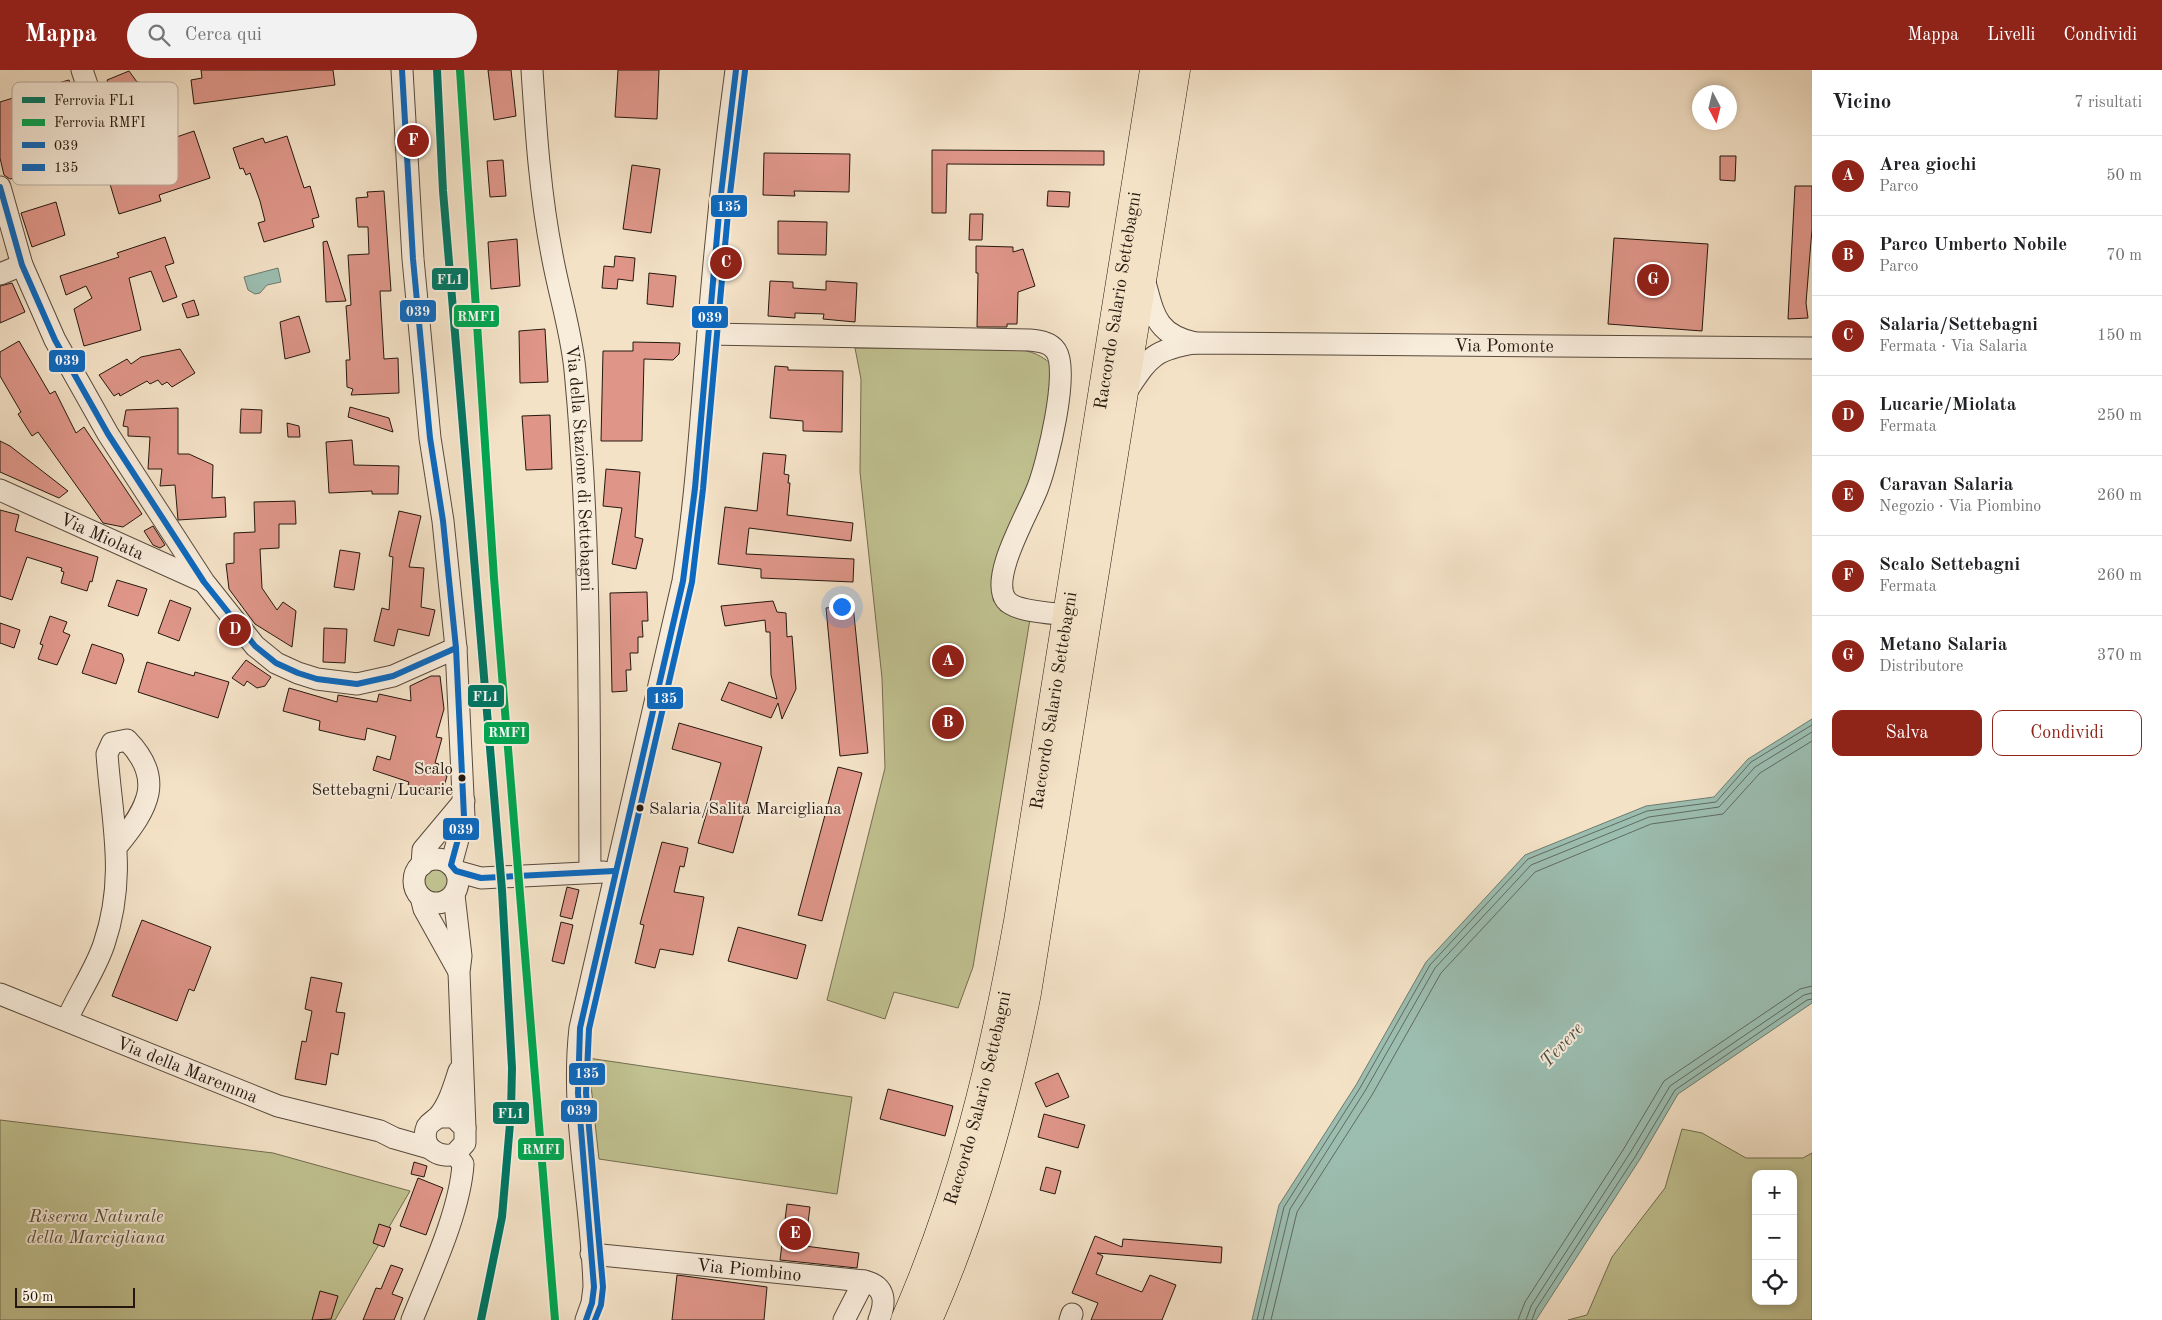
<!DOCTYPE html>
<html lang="it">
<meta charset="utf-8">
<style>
:root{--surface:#fff;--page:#f2f2f2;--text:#202124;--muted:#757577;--line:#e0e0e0;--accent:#8f2418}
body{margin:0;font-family:"Old Standard TT",serif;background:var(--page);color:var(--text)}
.controls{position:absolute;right:15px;bottom:15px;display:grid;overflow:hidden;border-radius:10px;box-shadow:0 2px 8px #0003}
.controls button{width:45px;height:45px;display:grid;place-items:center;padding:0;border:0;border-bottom:1px solid var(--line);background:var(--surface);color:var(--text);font:25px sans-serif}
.compass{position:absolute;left:1692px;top:15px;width:45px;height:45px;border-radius:50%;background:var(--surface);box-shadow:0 2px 8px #0003;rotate:173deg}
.scale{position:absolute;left:15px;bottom:12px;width:120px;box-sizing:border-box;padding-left:5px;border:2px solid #24180e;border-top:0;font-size:14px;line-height:18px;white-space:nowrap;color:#24180e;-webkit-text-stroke:4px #f8ecdb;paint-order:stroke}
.you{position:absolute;left:841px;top:536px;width:18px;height:18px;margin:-12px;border:4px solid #fff;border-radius:50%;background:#1a73e8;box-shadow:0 0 0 8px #1a73e833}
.badge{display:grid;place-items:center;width:32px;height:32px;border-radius:50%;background:var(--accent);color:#fff;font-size:16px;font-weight:700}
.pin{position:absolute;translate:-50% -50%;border:2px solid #fff;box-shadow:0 1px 5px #0006}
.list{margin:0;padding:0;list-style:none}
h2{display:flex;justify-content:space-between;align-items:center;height:65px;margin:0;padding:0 20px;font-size:21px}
h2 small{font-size:16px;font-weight:400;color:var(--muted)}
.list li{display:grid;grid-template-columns:32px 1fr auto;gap:15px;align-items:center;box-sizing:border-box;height:80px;padding:0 20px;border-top:1px solid var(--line)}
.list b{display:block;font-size:19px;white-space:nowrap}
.list p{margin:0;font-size:16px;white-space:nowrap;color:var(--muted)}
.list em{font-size:16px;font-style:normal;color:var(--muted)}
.actions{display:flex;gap:10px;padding:15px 20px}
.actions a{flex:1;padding:11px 0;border:1px solid var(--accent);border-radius:10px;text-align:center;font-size:18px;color:var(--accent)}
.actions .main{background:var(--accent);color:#fff}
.icon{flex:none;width:28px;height:28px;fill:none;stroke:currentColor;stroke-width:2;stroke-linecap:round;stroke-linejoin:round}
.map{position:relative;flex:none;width:1812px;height:1250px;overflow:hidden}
header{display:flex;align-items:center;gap:30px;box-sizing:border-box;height:70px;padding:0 25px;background:var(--accent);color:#fff}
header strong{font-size:24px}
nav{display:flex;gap:28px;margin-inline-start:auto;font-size:18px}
.search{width:350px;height:45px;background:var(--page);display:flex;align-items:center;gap:12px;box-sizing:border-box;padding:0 18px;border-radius:28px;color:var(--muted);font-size:19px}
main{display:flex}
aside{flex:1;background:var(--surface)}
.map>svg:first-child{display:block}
</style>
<header>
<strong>Mappa</strong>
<div class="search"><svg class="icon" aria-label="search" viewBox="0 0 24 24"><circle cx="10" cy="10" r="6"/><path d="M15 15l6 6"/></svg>Cerca qui</div>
<nav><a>Mappa</a><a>Livelli</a><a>Condividi</a></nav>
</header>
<main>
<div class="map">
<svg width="1812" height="1250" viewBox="0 0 1812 1250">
<rect width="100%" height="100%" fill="#f4e2c7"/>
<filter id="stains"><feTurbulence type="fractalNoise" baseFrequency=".004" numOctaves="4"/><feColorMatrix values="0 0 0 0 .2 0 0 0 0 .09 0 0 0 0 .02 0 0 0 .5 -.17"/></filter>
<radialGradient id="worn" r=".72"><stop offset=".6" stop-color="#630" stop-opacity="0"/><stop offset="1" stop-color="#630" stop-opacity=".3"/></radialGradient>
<g fill="#c1c291" stroke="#726d50" fill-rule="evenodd">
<path d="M855,278H1009C1025,280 1038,282 1051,294L1054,328L1032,413L1001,478L993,530L1001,541L1031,543L973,897L958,938L894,922L885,949L827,930L885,698L882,608L860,402L861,309Z"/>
<circle cx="436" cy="811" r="13"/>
<polygon points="588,988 852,1027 837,1124 599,1089"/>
<polygon points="0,1050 273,1083 410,1121 335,1250 0,1250"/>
<path d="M1682,1059L1702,1063L1746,1088H1803L1812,1083V1250H1568L1587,1245L1612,1187L1665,1118ZM1756,1104H1793V1231H1756Z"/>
</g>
<g fill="#9cbeb1" stroke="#6c7c70">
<polygon points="278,198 281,212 267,215 260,223 255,224 248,220 244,207"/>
<polygon points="1812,649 1812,933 1678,1024 1640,1089 1536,1250 1252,1250 1279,1135 1356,1015 1426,892 1525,785 1646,736 1714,727 1748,689"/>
</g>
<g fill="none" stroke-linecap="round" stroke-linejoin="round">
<g stroke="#606b60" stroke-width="1">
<polyline points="1257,1250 1284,1137 1360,1018 1430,895 1528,789 1647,741 1716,732 1751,692 1812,655"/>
<polyline points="1263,1250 1290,1139 1365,1021 1435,898 1531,795 1649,747 1719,737 1755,697 1812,662"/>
<polyline points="1271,1250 1297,1142 1372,1025 1441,903 1535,802 1651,754 1723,744 1760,703 1812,671"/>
<polyline points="1518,1250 1525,1232 1623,1080 1664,1011 1800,919 1812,916"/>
<polyline points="1526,1250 1531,1236 1630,1083 1670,1016 1804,925 1812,923"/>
<polyline points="1532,1250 1536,1239 1635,1087 1675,1020 1807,930 1812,929"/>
</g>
</g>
<g fill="#df9689" stroke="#24180e">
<polygon points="201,0 333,0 335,15 194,34 191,10 202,8"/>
<polygon points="488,0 511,0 516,46 494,50"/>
<polygon points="618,0 659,0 657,49 615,47"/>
<polygon points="129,1 137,12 144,13 142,22 151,43 122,55 109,29 114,26 107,10"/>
<polygon points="69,10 80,44 76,45 86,85 32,99 33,104 10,109 4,105 0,88 0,32 29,23 29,21"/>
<polygon points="194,61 210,108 159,125 161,131 119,144 106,101 168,82 165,71"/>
<polygon points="287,66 304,118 310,116 319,147 312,149 314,157 264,172 258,153 265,151 260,131 250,103 246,105 243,98 240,99 233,78 263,68 265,73"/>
<polygon points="932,80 1104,81 1104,95 947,94 946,143 932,143"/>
<polygon points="764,83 850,84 849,122 794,121 795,126 763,125"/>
<polygon points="1720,86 1736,86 1735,111 1720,110"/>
<polygon points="503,90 506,126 490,127 487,91"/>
<polygon points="632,95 660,99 651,163 623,159"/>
<polygon points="1795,116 1812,116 1812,159 1806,233 1808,248 1788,249"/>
<polygon points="384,121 391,221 380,221 384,289 398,288 399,323 351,325 353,319 347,317 346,290 350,290 346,236 351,235 348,185 369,184 368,157 358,157 356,128 368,127 367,122"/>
<polygon points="1048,121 1070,122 1069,137 1047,136"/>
<polygon points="56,132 65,165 32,177 21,143"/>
<polygon points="970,144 983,144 982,170 969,170"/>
<polygon points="778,151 827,152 826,185 778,184"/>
<polygon points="165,167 174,193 165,196 177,227 163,232 151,201 129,208 141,260 84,276 74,239 92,228 86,216 66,225 60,206 119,187 117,183"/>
<polygon points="1614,168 1708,174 1702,261 1608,254"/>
<polygon points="517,169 520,216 491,219 488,172"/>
<polygon points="327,171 346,231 326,232 323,172"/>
<polygon points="976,176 1013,177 1013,182 1023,179 1035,216 1018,222 1017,254 1007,254 1007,257 977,257 978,203 976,203"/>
<polygon points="615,186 635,188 633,211 618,209 617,219 602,218 604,196 614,197"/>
<polygon points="649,203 676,206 673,237 647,234"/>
<polygon points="770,211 793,212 793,218 826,220 826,211 857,213 855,252 823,249 824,244 795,243 795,248 768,246"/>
<polygon points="12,213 25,242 0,253 0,216"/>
<polygon points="194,230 199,245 187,248 182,234"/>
<polygon points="299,246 310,282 285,289 280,252"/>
<polygon points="545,259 548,312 520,313 519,261"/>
<polygon points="19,271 50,324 55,321 76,363 84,357 142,444 123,457 103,453 38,362 32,366 18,344 21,342 0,306 0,282"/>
<polygon points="633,272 680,273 679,284 673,290 644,289 642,371 601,371 603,281 633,281"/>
<polygon points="180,279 195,303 172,317 167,312 162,315 158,310 150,314 147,311 120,326 119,323 114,326 99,305 127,289 131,294 141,287"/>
<polygon points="775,296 788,297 788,300 843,301 842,362 803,361 803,351 770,348"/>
<polygon points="350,337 389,348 393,362 348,347"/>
<polygon points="178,338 178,384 189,384 213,395 212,428 225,427 226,447 178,450 175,415 160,416 162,399 148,399 150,367 128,366 128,357 123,356 126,340"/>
<polygon points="241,339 262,340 261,363 240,363"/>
<polygon points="550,345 552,399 526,400 522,346"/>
<polygon points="287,353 299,356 300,367 288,367"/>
<polygon points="352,370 354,395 399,396 398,424 372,424 372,421 329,423 326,372"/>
<polygon points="0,371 10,376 68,421 59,428 0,402"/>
<polygon points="763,383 786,385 784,404 789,405 788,413 790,413 787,445 853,453 851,471 749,458 746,484 854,489 853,512 761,508 761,499 718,494 725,437 757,441"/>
<polygon points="606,399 640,402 635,467 643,469 636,499 612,494 622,438 603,436"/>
<polygon points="295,431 296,454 279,454 279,478 260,479 262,518 277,540 283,532 296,541 292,577 255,554 229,519 226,494 234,493 234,463 255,462 254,432"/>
<polygon points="0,440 19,445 15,461 98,487 92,512 90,511 87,521 61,513 64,502 61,501 62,498 27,487 12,530 0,526"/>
<polygon points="399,441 421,446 409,497 424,498 421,537 435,540 429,566 398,559 394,576 374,571 382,538 389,540 393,487 389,486"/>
<polygon points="153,456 165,475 160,478 153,475 144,461"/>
<polygon points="340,480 360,483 354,520 334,517"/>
<polygon points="117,510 147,519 138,546 108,536"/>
<polygon points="647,522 648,551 642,551 643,567 638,567 638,583 630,583 631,600 626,600 627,621 612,622 610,523"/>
<polygon points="170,530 191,538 179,571 158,563"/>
<polygon points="773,531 777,542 786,543 787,567 792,566 796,619 782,649 778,633 771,648 721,630 729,612 777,629 771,605 770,562 766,562 765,550 725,556 721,536"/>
<polygon points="853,535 868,683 840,686 826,538"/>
<polygon points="50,546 67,552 63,562 70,565 57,595 38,589 43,575 40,574"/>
<polygon points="0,553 20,560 14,578 0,573"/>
<polygon points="324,558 347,559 345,593 323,592"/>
<polygon points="92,574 122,584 124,590 116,614 82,603"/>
<polygon points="246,590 271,607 265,616 257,618 247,611 244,616 232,608"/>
<polygon points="147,592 194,606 195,602 229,612 218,648 138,622"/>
<polygon points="431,606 440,606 444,639 436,667 442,668 435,693 439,694 437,698 443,700 442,704 447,706 442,724 408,715 409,712 373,700 377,686 390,690 396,666 367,658 365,670 349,667 319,660 320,651 283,641 289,618 337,632 338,625 377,632 379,624 411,631 410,616"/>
<polygon points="679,653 762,677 733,783 698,773 721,693 672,679"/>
<polygon points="838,697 862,703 822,851 798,845"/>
<polygon points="662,772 688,778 684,797 680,796 674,822 704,827 693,885 660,879 655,898 635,893 644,855 640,854"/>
<polygon points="567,817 579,820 572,849 560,846"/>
<polygon points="142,850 211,877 194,921 189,919 177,951 112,926"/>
<polygon points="561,852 573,855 564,894 552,891"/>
<polygon points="738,857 806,875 797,909 728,891"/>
<polygon points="311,907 342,913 336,942 345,943 338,985 331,983 326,1015 295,1009 302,971 306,972 312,941 305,939"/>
<polygon points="1058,1003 1069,1027 1046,1037 1035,1013"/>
<polygon points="888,1019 953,1036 945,1066 880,1049"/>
<polygon points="1044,1044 1085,1055 1078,1078 1038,1067"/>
<polygon points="414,1092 427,1096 424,1107 411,1104"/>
<polygon points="1046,1097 1061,1101 1055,1124 1040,1120"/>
<polygon points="418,1108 443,1118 426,1165 400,1156"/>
<polygon points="787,1134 810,1137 805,1176 859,1183 857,1198 780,1190"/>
<polygon points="379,1154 391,1158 384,1177 373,1173"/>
<polygon points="1095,1166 1122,1177 1123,1169 1222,1177 1221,1193 1097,1183 1103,1186 1096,1204 1142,1222 1150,1205 1176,1215 1162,1250 1091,1250 1098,1233 1072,1223"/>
<polygon points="391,1195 403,1199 392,1224 403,1228 394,1250 363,1250 376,1218 381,1219"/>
<polygon points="677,1205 767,1217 764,1250 672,1250"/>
<polygon points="320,1221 338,1226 331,1249 312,1250"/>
</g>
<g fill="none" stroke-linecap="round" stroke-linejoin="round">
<g stroke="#584a3c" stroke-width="23">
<g id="minor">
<polyline points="82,0 110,83"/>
<polyline points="402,0 413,189 430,368 443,451 456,578 464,747 451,795"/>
<path id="s1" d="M532,0C536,62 540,124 552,185C559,224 571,260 575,300C591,466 589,635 590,802"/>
<polyline points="0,117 22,195 55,270 108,364 204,512 255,576 276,593 298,603 317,609 357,614 393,606 456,578"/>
<polyline points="0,204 22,195"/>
<path d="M1144,209C1154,244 1155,264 1195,273"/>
<path d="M708,264L1029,270C1039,271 1050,272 1056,281C1070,301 1047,394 1038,417C1029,442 989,507 1006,530C1015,542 1053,543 1068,545"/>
<path id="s2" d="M1126,322C1149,288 1152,280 1195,273L1812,278"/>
<path id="s3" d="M0,420L202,511"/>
<circle cx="436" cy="811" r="22"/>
<polyline points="422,795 423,780 464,731"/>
<polyline points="456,801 481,808 604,802"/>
<polyline points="454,825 461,886 459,902 465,1058"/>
<polyline points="421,827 424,839 458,900"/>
<path id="s4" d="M0,924L278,1036L380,1061L394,1068L429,1078"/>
<path d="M67,950C78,924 95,901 104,874C127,806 112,753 107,684L112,673L127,670C165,709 148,738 118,775"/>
<path d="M438,1047H454L465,1058V1073L455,1084C439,1089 419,1077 427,1057C430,1052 434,1051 438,1047C449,1035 454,1016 459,1001"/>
<path id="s5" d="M591,1184L864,1211C886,1216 886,1232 879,1250"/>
<path d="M412,1250C430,1205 460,1142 463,1094L455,1084"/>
<path d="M586,1250L592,1233L594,1217C592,1131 570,1045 580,958L683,511C696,429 701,346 708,263C715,175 724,88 736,0"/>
<polyline points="844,1250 864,1211"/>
<polyline points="1070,1250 1072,1244"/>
</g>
</g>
<g stroke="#24180e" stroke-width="29">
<g id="major">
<path id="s6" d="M905,1250C962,1120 993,990 1018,851L1154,0"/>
<path d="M928,1250C975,1145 1005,1035 1027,923L1176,0"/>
</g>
</g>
<use href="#minor" stroke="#f8ecdb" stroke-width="21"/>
<use href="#major" stroke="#f4e2c7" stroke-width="28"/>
<g stroke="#f8ecdb" stroke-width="10">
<g id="bus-1">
<polyline points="402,0 413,189 430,368 443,451 456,578 464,747 451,795 456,801 481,808 614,801"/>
<polyline points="0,117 22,195 55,270 108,364 204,512 255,576 276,593 298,603 317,609 357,614 393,606 456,578"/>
<polyline points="586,1250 592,1233 594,1217 578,1023 580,958 683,511 695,418 720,132 736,0"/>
</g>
</g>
<g stroke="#f8ecdb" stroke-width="10">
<polyline id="bus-2" points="595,1250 601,1235 603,1217 586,1023 589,959 692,512 703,419 729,132 745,1"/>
</g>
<use href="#bus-1" stroke="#0c69bf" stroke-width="6"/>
<use href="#bus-2" stroke="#0c69bf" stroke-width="6"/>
<g stroke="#f8ecdb" stroke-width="11">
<polyline id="rail-1" points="437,0 443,121 502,820 512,998 511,1042 502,1147 481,1250"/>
</g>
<g stroke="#f8ecdb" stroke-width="11">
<polyline id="rail-2" points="460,0 494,508 555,1250"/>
</g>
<use href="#rail-1" stroke="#007663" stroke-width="8"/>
<use href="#rail-2" stroke="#00a651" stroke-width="8"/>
</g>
<g fill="#24180e" stroke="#f8ecdb" stroke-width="2">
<circle cx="462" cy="708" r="4.5"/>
<circle cx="640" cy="738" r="4.5"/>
</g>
<g text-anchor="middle" stroke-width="4" stroke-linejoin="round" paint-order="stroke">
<g font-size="17" fill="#24180e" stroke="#f8ecdb" text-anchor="end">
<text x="453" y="704">Scalo<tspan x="453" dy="21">Settebagni/Lucarie</tspan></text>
<text x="649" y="744" text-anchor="start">Salaria/Salita Marcigliana</text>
</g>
<g font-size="18" fill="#24180e" stroke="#f8ecdb">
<text dy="6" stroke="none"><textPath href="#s6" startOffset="1044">Raccordo Salario Settebagni</textPath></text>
<text dy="6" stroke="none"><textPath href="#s2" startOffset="398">Via Pomonte</textPath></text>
<text dy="6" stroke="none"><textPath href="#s1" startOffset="402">Via della Stazione di Settebagni</textPath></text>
<text dy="6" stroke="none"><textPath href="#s3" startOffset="112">Via Miolata</textPath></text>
<text dy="6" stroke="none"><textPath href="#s6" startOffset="639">Raccordo Salario Settebagni</textPath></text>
<text dy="6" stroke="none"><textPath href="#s4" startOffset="202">Via della Maremma</textPath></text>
<text dy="6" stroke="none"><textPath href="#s6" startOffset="234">Raccordo Salario Settebagni</textPath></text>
<text dy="6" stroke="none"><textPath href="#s5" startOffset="159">Via Piombino</textPath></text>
</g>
<g font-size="18" font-style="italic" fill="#534b35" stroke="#f8ecdb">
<text x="96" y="1152">Riserva Naturale<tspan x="96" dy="21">della Marcigliana</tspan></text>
</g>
<g font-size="19" font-style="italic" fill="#4e5247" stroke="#f8ecdb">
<text transform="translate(1561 974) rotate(-47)" y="7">Tevere</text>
</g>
</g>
<rect x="12" y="12" width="166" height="103" rx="8" fill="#f8ecdb" stroke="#b8ac9e" stroke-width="1"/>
<rect x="22" y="27" width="23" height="6" fill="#007663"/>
<rect x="22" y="49" width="23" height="7" fill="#00a651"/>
<rect x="22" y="72" width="23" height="6" fill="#0c69bf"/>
<rect x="22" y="94" width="23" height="7" fill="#0c69bf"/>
<g font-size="14" fill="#24180e">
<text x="54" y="35">Ferrovia FL1</text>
<text x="54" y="57">Ferrovia RMFI</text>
<text x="54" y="80">039</text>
<text x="54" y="102">135</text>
</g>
<g stroke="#f8ecdb" stroke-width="2">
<rect x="710" y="124" width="38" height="24" rx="5" fill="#0c69bf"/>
<rect x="431" y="197" width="38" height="24" rx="5" fill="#007663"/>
<rect x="399" y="229" width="38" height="24" rx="5" fill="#0c69bf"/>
<rect x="453" y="234" width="47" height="24" rx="5" fill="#00a651"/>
<rect x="691" y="235" width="38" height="24" rx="5" fill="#0c69bf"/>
<rect x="48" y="279" width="38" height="24" rx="5" fill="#0c69bf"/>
<rect x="467" y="614" width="38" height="24" rx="5" fill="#007663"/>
<rect x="646" y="616" width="38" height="24" rx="5" fill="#0c69bf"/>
<rect x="483" y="651" width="47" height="24" rx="5" fill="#00a651"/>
<rect x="442" y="747" width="38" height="24" rx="5" fill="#0c69bf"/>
<rect x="568" y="992" width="38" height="24" rx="5" fill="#0c69bf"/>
<rect x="560" y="1029" width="38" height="24" rx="5" fill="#0c69bf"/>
<rect x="492" y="1031" width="38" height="24" rx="5" fill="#007663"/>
<rect x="517" y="1067" width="48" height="24" rx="5" fill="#00a651"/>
</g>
<g font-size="14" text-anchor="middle" font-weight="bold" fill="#fff">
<text x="729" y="141">135</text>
<text x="450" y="214">FL1</text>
<text x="418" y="246">039</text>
<text x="476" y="251">RMFI</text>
<text x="710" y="252">039</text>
<text x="67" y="295">039</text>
<text x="486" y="631">FL1</text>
<text x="665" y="633">135</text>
<text x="507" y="667">RMFI</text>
<text x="461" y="764">039</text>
<text x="587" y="1008">135</text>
<text x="579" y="1045">039</text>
<text x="511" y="1048">FL1</text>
<text x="541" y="1084">RMFI</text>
</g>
<rect width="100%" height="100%" filter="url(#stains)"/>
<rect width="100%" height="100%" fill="url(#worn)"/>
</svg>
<div class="controls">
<button>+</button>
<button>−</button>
<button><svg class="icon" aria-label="locate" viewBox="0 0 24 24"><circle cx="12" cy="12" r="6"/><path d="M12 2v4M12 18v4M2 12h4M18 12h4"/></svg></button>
</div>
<svg class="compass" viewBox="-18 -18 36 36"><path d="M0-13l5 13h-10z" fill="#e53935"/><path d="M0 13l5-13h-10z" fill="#757577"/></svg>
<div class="scale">50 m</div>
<div class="you"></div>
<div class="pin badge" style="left:948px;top:591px">A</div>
<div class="pin badge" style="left:948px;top:653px">B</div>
<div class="pin badge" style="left:726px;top:193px">C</div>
<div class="pin badge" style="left:235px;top:560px">D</div>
<div class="pin badge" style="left:795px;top:1164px">E</div>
<div class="pin badge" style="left:413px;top:71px">F</div>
<div class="pin badge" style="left:1653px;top:210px">G</div>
</div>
<aside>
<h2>Vicino<small>7 risultati</small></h2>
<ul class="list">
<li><span class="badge">A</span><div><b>Area giochi</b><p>Parco</p></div><em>50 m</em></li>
<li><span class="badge">B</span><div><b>Parco Umberto Nobile</b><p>Parco</p></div><em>70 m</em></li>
<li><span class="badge">C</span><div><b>Salaria/Settebagni</b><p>Fermata · Via Salaria</p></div><em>150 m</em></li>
<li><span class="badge">D</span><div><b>Lucarie/Miolata</b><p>Fermata</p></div><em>250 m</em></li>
<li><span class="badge">E</span><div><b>Caravan Salaria</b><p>Negozio · Via Piombino</p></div><em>260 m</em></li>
<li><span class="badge">F</span><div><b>Scalo Settebagni</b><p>Fermata</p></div><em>260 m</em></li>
<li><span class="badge">G</span><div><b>Metano Salaria</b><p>Distributore</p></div><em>370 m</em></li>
</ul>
<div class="actions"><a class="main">Salva</a><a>Condividi</a></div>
</aside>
</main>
